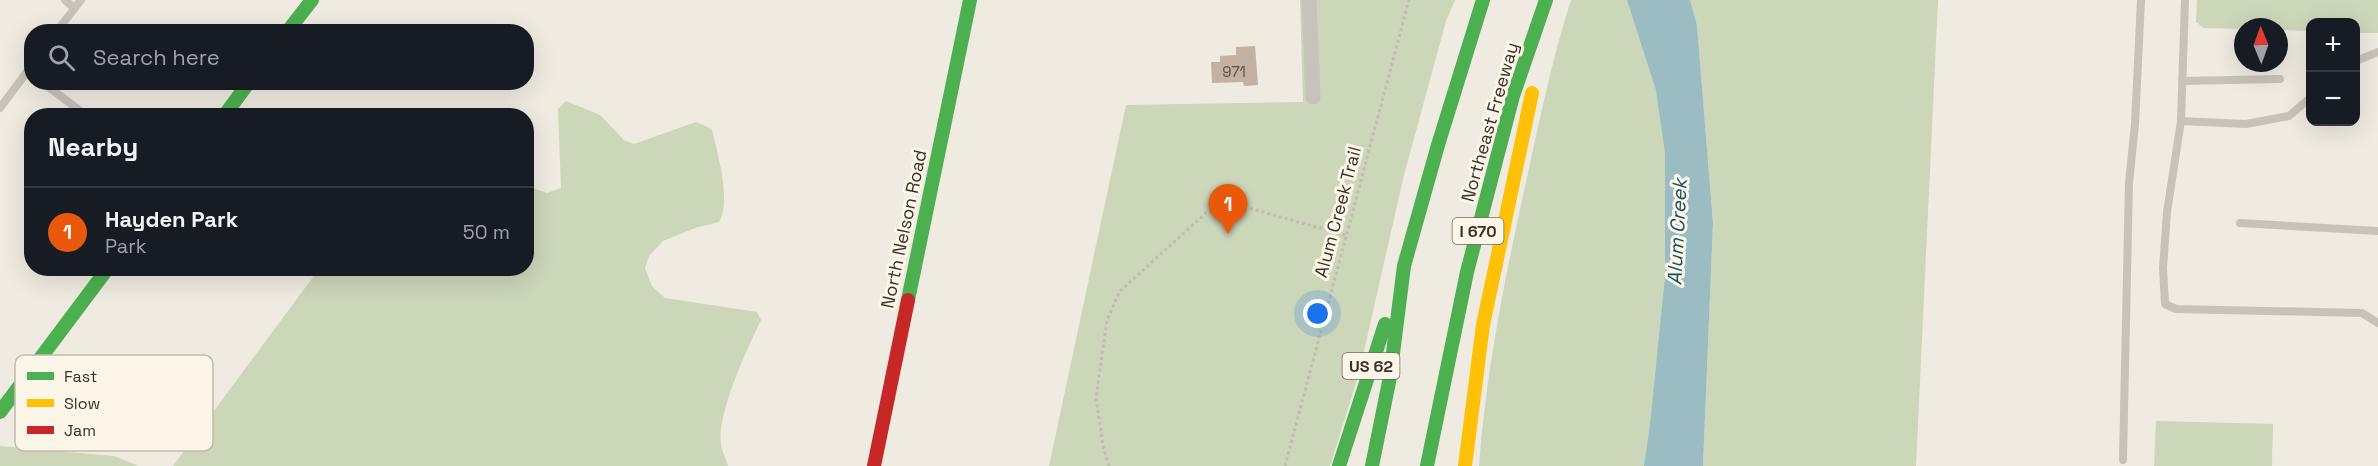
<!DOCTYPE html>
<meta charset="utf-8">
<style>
:root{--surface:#171b24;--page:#20242c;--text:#f1f3f6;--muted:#9ea1a6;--line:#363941;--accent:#ea580c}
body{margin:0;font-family:"Space Grotesk",sans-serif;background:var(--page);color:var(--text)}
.controls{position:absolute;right:18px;top:18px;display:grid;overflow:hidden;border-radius:12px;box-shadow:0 6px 24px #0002}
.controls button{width:54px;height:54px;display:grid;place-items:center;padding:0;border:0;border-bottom:2px solid var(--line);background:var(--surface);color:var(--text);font:30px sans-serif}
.compass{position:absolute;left:2234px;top:18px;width:54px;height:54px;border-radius:50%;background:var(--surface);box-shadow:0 6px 24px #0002;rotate:359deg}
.you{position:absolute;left:1318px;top:314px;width:21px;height:21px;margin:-15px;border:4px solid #fff;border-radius:50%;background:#1a73e8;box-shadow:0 0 0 9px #1a73e833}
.badge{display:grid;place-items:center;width:39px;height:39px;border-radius:50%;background:var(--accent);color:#fff;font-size:20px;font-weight:700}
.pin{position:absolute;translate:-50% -50px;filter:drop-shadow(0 2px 3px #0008)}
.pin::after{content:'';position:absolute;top:32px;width:21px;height:18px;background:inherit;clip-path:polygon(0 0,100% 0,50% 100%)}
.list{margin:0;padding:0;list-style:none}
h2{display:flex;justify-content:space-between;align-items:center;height:78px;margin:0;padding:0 24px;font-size:26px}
h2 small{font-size:20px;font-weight:400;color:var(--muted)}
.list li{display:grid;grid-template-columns:39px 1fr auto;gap:18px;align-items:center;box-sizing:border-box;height:90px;padding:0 24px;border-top:2px solid var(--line)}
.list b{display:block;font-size:22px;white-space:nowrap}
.list p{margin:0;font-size:20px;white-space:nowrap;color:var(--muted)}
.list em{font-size:20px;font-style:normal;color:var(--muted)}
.icon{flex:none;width:33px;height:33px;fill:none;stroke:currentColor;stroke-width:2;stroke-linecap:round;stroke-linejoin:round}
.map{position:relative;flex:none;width:2378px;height:466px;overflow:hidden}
.search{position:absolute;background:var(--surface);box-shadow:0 6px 24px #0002;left:24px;top:24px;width:510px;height:66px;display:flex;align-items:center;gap:15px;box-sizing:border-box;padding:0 21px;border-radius:24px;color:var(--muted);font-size:22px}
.panel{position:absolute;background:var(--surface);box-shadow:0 6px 24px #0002;left:24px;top:108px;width:510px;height:168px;border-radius:24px}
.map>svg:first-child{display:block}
</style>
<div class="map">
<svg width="2378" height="466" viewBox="0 0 2378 466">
<rect width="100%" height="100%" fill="#efebe1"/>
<g fill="#ccd6b9">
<polygon points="1300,0 1455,0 1446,21 1404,175 1359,373 1330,466 1049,466 1126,105 1303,102"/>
<path d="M1571,0H1662L1684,93L1664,466H1479C1486,373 1504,282 1524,191C1538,127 1551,62 1571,0Z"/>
<polygon points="1690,0 1938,0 1916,466 1703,466 1713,223 1697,25"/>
<polygon points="2197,0 2378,0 2378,33 2356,33 2356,22 2310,22 2310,31 2279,30 2279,27 2243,27 2243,29 2204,28 2196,22"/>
<path d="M566,101L600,115L624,140L634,144L696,122L712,129C717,153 732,200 719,222L695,228L663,241L649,256L645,268L652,286L665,298L757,312L761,320C748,347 716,415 721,444C722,451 726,459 728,466H173L319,269L526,268L527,186L547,193L561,188L558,109Z"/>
<polygon points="2156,421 2273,424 2272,466 2154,466"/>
<polygon points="0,446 114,456 139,466 0,466"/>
</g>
<polygon fill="#9bbcc2" points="1627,0 1690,0 1697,25 1713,223 1703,466 1644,466 1650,425 1665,277 1665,153 1656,90"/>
<polygon fill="#c5b1a1" points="1255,46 1258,85 1244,86 1243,82 1212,83 1211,62 1220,62 1220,56 1236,55 1236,47"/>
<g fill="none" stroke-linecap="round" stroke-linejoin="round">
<g stroke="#c1bbb2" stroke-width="3" stroke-dasharray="3 3" stroke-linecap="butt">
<polyline points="1109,466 1103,446 1096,397 1107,320 1120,291 1206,213 1234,204 1345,235"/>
<polyline points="1285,466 1409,0"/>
</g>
<g stroke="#c8c3ba" stroke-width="8">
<polyline points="65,0 74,8"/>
<polyline points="2185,0 2181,121 2246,124 2289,116 2310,98"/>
<polyline points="56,32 81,0"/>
<polyline points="2356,61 2378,52"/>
<polyline points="2182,81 2280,79"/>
<polyline points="42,82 87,116"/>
<polyline points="0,108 32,65"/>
<polyline points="2181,121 2167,212 2163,268 2165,304 2176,309 2362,313 2378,323"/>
<polyline points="2240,223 2378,231"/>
<polyline points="2123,460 2129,183 2135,124 2141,0"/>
</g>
<polyline stroke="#c8c3ba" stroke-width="15" points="1309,0 1313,97"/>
<g stroke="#4caf50" stroke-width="14">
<polyline points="287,32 312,0"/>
<polyline points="224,116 249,82"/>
<polyline points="908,300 970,0"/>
<polyline points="0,412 108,268"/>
<polyline points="1339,466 1385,324"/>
<polyline points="1372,466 1390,377 1404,266 1438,145 1483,0"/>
<polyline points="1427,466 1467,272 1513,96 1546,0"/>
</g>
<polyline stroke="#ffc107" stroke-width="14" points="1465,466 1483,325 1532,93"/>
<polyline stroke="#c62828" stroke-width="14" points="874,466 908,300"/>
</g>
<g text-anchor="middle" stroke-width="6" stroke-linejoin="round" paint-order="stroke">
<g font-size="15" fill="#5c5046">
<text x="1234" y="77">971</text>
</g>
<g fill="#fbf6e8" stroke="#736b61" stroke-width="1.5">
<rect x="1452.5" y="218" width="51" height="26" rx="4.5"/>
<rect x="1342.5" y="353" width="57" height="26" rx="4.5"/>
</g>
<g font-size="16" font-weight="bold" fill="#393027">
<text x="1478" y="237">I 670</text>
<text x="1371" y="372">US 62</text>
</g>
<g font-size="18" fill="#393027" stroke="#fbf6e8">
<text transform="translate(1490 122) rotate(-74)" y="6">Northeast Freeway</text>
<text transform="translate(1338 212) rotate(-75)" y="6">Alum Creek Trail</text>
<text transform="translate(904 229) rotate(-78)" y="6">North Nelson Road</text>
</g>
<g font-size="20" font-style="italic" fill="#185060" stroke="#fbf6e8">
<text transform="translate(1677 232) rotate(-87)" y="7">Alum Creek</text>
</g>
</g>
<rect x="15" y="355" width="198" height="96" rx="9" fill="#fbf6e8" stroke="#c1bbae" stroke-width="1.5"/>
<rect x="27" y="372" width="27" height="8" fill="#4caf50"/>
<rect x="27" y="399" width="27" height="8" fill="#ffc107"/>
<rect x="27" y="426" width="27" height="8" fill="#c62828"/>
<g font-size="16" fill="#393027">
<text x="64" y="382">Fast</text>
<text x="64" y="409">Slow</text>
<text x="64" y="436">Jam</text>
</g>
</svg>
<div class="controls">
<button>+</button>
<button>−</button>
</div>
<svg class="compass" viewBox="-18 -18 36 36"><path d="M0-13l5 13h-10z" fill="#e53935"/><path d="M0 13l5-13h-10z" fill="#9ea1a6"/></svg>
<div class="you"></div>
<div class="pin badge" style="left:1228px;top:234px">1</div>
<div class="search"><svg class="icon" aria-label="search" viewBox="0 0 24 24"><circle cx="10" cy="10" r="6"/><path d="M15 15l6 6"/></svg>Search here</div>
<section class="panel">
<h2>Nearby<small></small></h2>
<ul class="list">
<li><span class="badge">1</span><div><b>Hayden Park</b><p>Park</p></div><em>50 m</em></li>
</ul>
</section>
</div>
